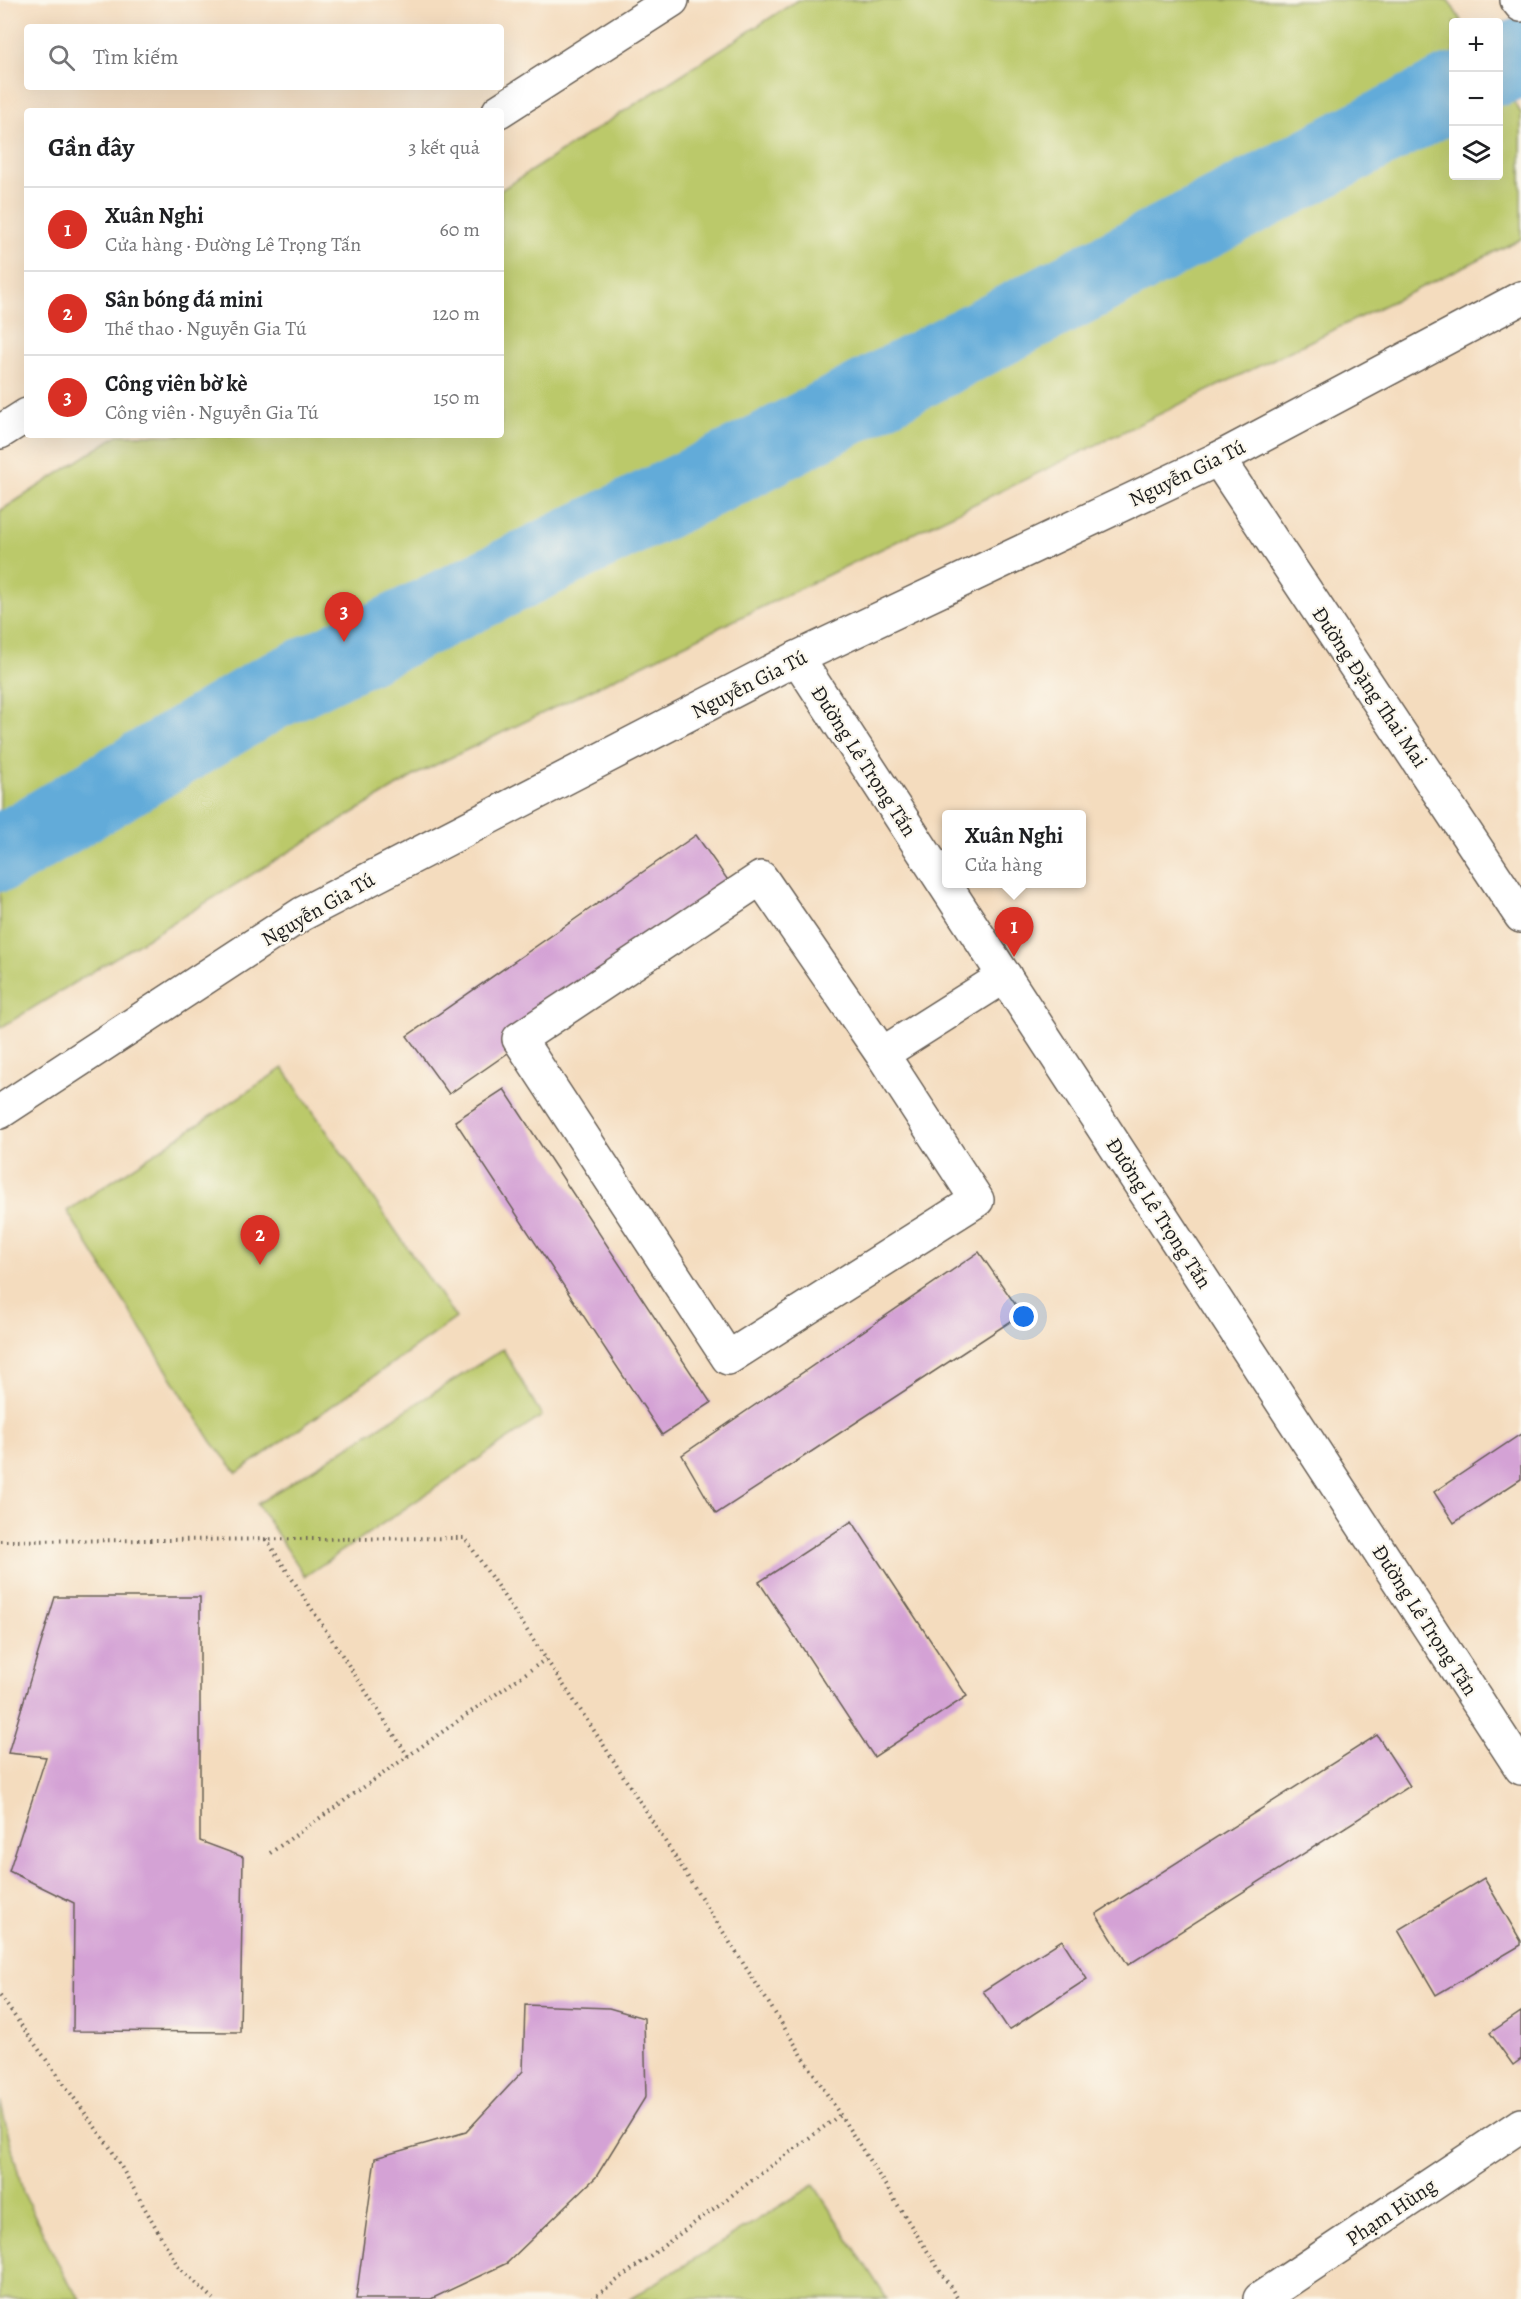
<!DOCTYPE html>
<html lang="vi">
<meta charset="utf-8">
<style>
:root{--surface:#fff;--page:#f2f2f2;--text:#202124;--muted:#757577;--line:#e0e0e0;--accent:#d93025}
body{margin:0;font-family:Alegreya,serif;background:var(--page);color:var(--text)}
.controls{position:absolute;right:18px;top:18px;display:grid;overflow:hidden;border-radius:6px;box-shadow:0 6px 24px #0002}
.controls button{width:54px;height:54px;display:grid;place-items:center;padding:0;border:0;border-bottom:2px solid var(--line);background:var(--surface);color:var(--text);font:30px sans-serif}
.you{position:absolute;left:1024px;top:1317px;width:21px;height:21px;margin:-15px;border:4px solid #fff;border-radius:50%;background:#1a73e8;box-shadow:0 0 0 9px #1a73e833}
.badge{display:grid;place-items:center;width:39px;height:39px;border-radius:50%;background:var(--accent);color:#fff;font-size:20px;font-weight:700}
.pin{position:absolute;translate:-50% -50px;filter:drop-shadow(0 2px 3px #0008)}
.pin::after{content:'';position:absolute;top:32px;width:21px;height:18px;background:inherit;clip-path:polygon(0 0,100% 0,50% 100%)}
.popup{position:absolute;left:942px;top:810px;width:144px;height:78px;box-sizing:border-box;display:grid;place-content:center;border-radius:6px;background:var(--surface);filter:drop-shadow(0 2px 4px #0005);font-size:20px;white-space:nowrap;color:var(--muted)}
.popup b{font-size:22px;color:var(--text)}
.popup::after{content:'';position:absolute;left:50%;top:100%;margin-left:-12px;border:12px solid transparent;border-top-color:var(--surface)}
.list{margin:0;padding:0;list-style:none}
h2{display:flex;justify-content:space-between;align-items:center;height:78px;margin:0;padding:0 24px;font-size:26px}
h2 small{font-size:20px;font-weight:400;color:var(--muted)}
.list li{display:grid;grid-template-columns:39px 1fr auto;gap:18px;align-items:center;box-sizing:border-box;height:84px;padding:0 24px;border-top:2px solid var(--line)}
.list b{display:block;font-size:22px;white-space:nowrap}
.list p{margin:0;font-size:20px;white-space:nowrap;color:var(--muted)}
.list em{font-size:20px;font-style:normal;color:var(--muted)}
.icon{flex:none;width:33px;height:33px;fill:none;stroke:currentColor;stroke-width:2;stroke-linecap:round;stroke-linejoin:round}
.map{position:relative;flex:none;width:1521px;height:2299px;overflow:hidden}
.search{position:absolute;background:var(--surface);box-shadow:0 6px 24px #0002;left:24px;top:24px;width:480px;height:66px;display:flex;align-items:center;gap:15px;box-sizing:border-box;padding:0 21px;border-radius:6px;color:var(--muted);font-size:22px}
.panel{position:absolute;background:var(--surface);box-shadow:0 6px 24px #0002;left:24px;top:108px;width:480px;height:330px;border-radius:6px}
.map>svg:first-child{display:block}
</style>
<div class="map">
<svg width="1521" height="2299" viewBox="0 0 1521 2299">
<rect width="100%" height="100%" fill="#fbf7ec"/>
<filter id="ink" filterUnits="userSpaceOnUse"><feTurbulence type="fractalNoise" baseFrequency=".0167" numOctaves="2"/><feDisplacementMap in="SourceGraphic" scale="12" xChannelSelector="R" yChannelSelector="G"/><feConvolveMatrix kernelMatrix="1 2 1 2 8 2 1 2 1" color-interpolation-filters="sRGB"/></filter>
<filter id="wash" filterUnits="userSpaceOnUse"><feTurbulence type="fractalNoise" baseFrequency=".008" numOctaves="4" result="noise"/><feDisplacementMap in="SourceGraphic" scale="24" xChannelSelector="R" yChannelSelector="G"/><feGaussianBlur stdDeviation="1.35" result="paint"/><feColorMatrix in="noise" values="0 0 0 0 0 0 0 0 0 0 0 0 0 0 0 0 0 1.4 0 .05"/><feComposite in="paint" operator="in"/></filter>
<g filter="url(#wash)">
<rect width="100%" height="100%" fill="#f4dcbe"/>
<g fill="#bbc96b" stroke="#6c7244" stroke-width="1.5">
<polygon points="798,0 1448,0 1462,22 1454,22 1454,176 1498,176 1499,78 1521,113 1521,239 417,774 0,1028 0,511 118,435 501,435 501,190"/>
<polygon points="283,1068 456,1318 237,1473 212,1442 67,1211"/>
<polygon points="503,1349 542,1416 305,1576 257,1504"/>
<polygon points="0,2101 23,2192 68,2283 81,2299 0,2299"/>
<polygon points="814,2185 887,2299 630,2299"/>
</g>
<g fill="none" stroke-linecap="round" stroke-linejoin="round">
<g stroke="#62abd9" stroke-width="76">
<polyline points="1498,68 1521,56"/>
<polyline points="0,854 268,694 743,462 1454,91"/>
</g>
</g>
<g id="blocks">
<g fill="#d4a2d5">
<polygon points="696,835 737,893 449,1094 407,1036"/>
<polygon points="504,1089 711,1403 662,1435 455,1121"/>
<polygon points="979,1252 1022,1314 716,1514 682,1455"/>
<polygon points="1521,1434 1521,1479 1454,1523 1434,1492"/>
<polygon points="852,1521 967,1696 874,1757 759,1582"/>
<polygon points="55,1597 200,1597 200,1841 243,1857 240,2032 73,2031 74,1903 9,1871 46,1757 8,1753"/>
<polygon points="1377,1735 1410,1786 1128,1965 1096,1914"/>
<polygon points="1484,1878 1521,1941 1521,1945 1436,1995 1398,1930"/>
<polygon points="1062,1940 1087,1979 1009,2030 983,1991"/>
<polygon points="525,2005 609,2008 644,2018 646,2096 596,2177 507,2263 431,2299 356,2299 375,2158 466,2132 523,2071"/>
<polygon points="1521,2012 1521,2059 1513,2065 1490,2033"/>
</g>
</g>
</g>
<g filter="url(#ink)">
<use href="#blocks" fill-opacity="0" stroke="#685f55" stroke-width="1.5"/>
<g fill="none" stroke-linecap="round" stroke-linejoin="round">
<g stroke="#685f55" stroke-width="36">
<g id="minor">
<polyline points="499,111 672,0"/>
<polyline points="0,432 27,415"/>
<polyline points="1218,459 1521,916"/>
<polyline points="797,658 1521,1768"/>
<polyline points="882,1054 977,1200 728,1358 519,1039 761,878 882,1054 1005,976"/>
<polyline points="0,1112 302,914 797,658 1218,459 1521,298"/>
<polyline points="1260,2299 1521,2125"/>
</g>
</g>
<g stroke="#685f55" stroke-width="36">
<polyline id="major" points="1517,0 1521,5"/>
</g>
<g stroke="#685f55" stroke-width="4" stroke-dasharray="1.5 4.5" stroke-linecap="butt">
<polyline points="266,1539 408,1756"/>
<polyline points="0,1541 465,1538 599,1738 958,2299"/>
<polyline points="270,1853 546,1659"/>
<polyline points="0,1996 111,2149 179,2268 214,2299"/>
<polyline points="592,2299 840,2115"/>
</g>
<use href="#minor" stroke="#fff" stroke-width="33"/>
<use href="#major" stroke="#fff" stroke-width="33"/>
</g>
</g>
<g text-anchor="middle" stroke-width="4.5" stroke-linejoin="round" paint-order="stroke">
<g font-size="21" fill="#1c1c1c" stroke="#fbf7ec">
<text transform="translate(1187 473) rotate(-26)" y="7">Nguyễn Gia Tú</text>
<text transform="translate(749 684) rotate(-27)" y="7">Nguyễn Gia Tú</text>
<text transform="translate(1370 687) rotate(56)" y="7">Đường Đặng Thai Mai</text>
<text transform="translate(864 761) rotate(57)" y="7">Đường Lê Trọng Tấn</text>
<text transform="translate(318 909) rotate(-30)" y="7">Nguyễn Gia Tú</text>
<text transform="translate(1159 1213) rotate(57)" y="7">Đường Lê Trọng Tấn</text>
<text transform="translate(1425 1620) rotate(57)" y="7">Đường Lê Trọng Tấn</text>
<text transform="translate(1391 2212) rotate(-34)" y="7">Phạm Hùng</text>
</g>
</g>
</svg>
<div class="controls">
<button>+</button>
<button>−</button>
<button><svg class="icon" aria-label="layers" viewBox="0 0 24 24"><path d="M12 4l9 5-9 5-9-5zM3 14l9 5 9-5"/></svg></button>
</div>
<div class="you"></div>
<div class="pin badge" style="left:1014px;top:957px">1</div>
<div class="popup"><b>Xuân Nghi</b>Cửa hàng</div>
<div class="pin badge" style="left:260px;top:1265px">2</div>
<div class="pin badge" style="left:344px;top:642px">3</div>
<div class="search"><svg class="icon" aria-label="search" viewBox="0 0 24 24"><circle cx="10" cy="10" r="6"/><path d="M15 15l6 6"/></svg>Tìm kiếm</div>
<section class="panel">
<h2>Gần đây<small>3 kết quả</small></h2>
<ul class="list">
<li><span class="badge">1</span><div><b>Xuân Nghi</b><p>Cửa hàng · Đường Lê Trọng Tấn</p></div><em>60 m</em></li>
<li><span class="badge">2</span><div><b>Sân bóng đá mini</b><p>Thể thao · Nguyễn Gia Tú</p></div><em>120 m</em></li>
<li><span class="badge">3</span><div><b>Công viên bờ kè</b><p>Công viên · Nguyễn Gia Tú</p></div><em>150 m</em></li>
</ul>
</section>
</div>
